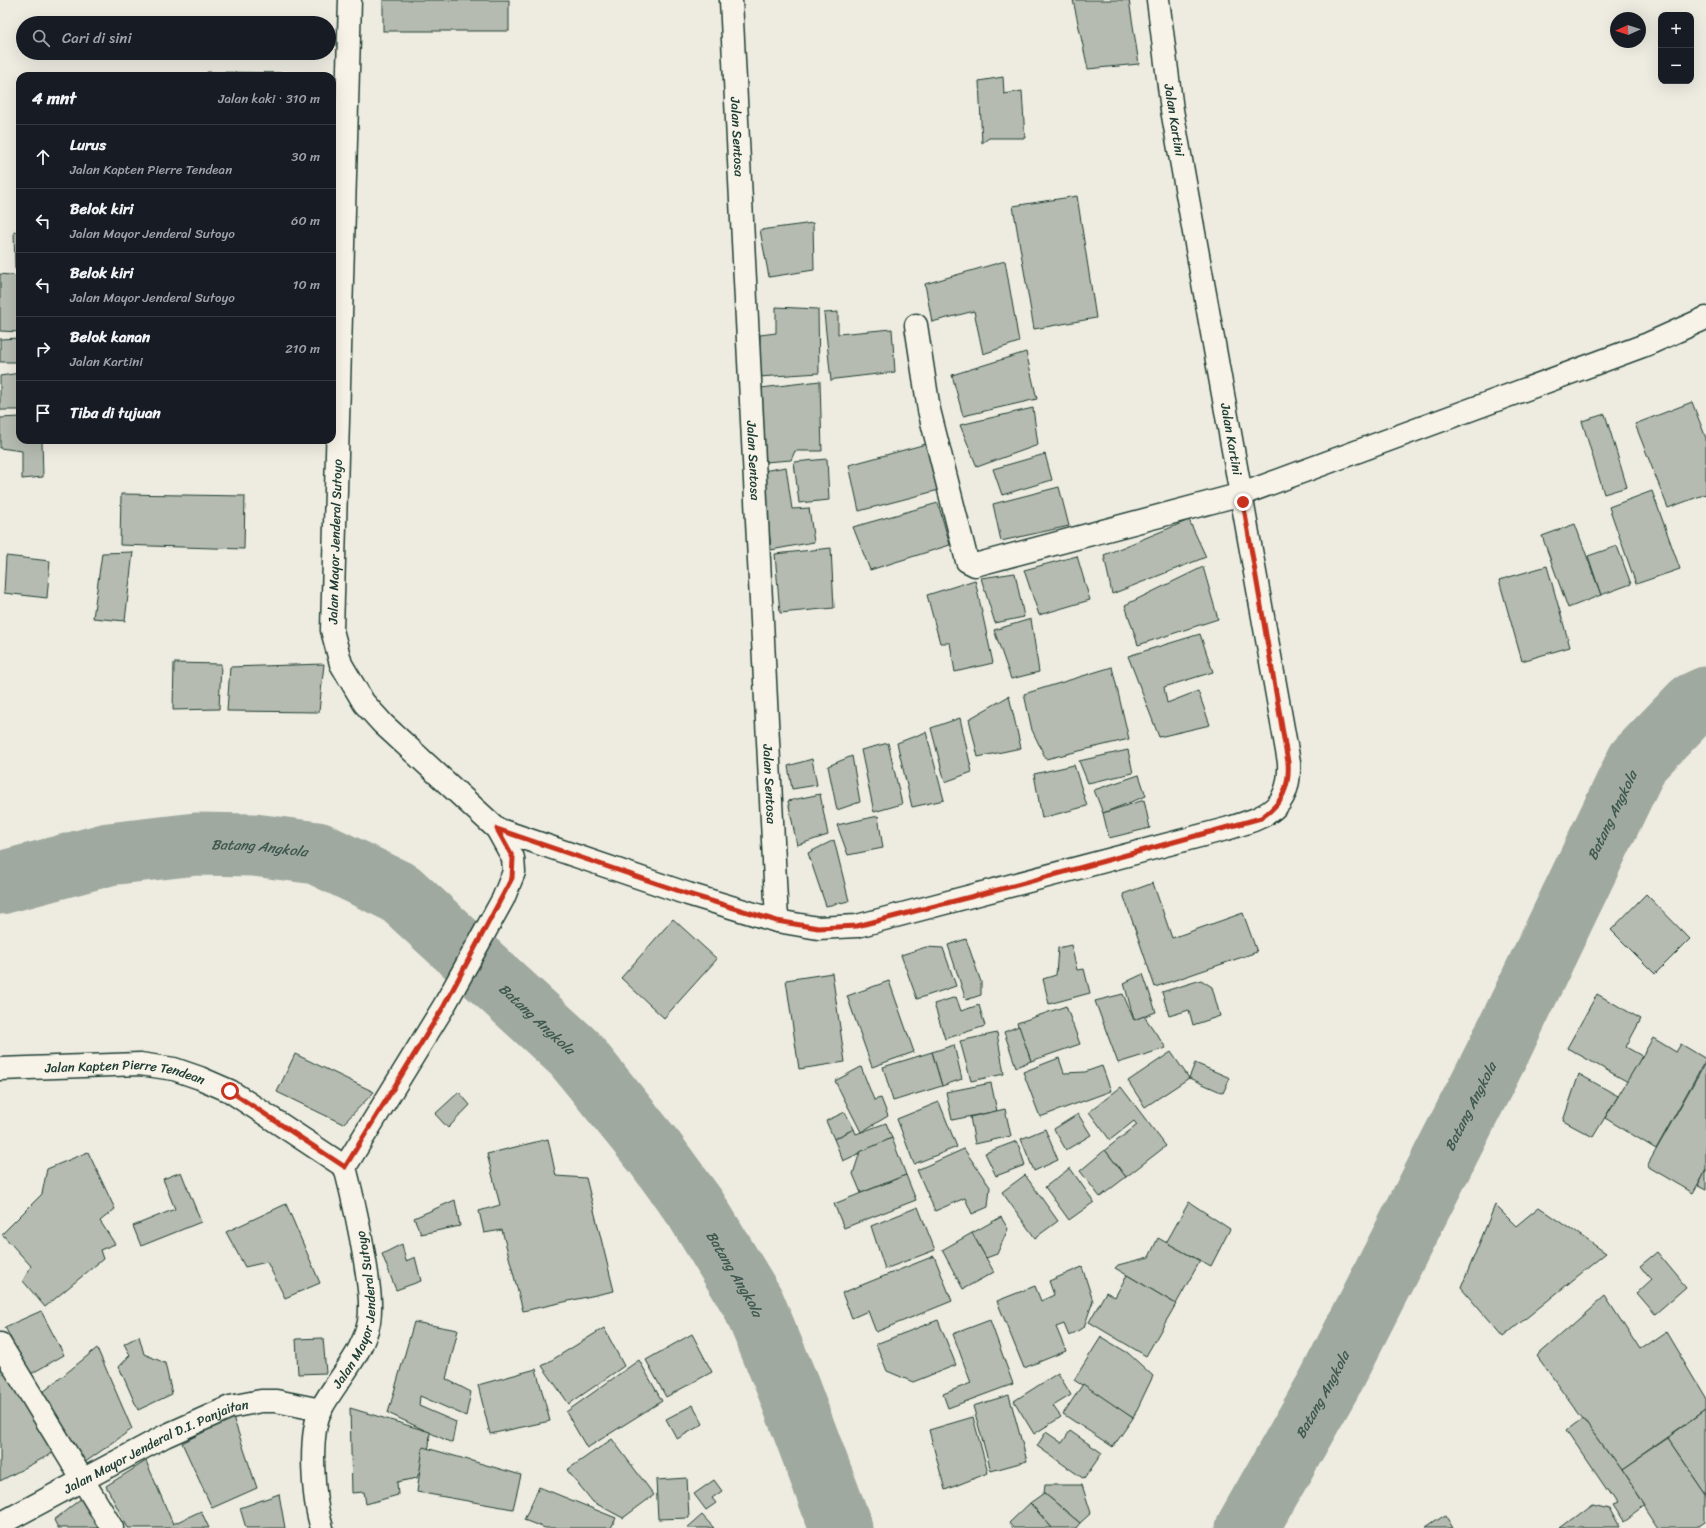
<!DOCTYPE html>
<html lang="id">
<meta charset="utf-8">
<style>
:root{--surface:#171b24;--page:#242831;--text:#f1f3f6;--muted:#9ea1a6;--line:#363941}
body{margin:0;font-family:Sriracha,sans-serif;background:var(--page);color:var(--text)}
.controls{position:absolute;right:12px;top:12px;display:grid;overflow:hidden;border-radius:8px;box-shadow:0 4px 16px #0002}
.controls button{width:36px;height:36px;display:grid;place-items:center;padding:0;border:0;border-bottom:1px solid var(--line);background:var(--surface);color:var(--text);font:20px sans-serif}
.compass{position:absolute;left:1610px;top:12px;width:36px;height:36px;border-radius:50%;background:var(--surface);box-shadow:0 4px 16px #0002;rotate:267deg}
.stop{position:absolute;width:12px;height:12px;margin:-9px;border:3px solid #c8321e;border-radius:50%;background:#fff}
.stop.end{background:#c8321e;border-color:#fff;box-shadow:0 1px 4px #0008}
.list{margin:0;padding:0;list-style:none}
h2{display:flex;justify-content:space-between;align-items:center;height:52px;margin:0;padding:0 16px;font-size:17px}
h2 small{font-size:13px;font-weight:400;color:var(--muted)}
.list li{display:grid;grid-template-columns:26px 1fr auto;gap:12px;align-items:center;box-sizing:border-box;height:64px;padding:0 16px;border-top:1px solid var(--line)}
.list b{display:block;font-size:15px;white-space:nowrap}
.list p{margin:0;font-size:13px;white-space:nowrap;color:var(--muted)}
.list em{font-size:13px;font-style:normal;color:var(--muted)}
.icon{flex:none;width:22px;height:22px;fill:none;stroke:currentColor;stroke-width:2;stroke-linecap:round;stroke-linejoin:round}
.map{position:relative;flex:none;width:1706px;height:1528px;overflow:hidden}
.search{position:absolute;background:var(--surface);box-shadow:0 4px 16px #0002;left:16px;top:16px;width:320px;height:44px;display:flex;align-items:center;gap:10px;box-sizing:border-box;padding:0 14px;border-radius:22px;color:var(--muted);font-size:15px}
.panel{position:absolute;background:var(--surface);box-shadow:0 4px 16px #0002;left:16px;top:72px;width:320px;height:372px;border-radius:12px}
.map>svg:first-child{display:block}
</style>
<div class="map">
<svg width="1706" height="1528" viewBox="0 0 1706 1528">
<rect width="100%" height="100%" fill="#eeece1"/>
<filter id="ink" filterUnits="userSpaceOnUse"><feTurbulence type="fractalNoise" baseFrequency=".025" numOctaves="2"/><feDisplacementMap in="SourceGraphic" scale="8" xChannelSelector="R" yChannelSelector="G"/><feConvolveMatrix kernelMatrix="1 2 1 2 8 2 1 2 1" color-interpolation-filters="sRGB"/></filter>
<g filter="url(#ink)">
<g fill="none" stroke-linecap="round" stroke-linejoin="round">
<g stroke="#9fa99f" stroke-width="63">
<path id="s1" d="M0,883L109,854L196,844L254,845L317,853L400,893L574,1053L655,1153L696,1209L753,1303L786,1382L841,1528"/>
<path id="s2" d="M1247,1528L1329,1384L1499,1050L1638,761L1693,704L1706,698"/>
</g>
</g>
<g fill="#b5bbb0" stroke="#1f3d34">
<rect x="383" y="0" width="126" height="31"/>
<polygon points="1073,0 1129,0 1139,64 1088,69"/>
<polygon points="207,72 304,73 304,76 206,76"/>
<polygon points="1003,77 1004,94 1022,91 1025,138 989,138 982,143 979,81"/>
<polygon points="1077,196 1096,318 1034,329 1013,206"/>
<polygon points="813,223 814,270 769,277 760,230"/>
<polygon points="14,232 20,232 20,270 15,269"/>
<polygon points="1005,261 1019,342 983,354 974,311 932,322 925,284"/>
<polygon points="0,274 20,276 20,332 0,331"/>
<polygon points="776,307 818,309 819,373 759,377 760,335 776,333"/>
<polygon points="838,312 838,334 892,329 895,372 835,379 831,381 824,313"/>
<polygon points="20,338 20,362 0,362 0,339"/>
<polygon points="1026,352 1037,399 963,416 952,375"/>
<polygon points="20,373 20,410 0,410 0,376"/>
<polygon points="820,381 822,451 795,451 791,460 765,462 761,388"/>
<polygon points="1692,402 1706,438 1706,494 1668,508 1635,424"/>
<polygon points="1033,408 1038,445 977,467 960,425"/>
<polygon points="1605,414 1627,487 1604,494 1582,421"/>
<polygon points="20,417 20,440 42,440 43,477 22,479 22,451 0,448 0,418"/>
<polygon points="926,444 939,490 859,511 849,465"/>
<polygon points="1045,454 1052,480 1002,495 993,469"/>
<polygon points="827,459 829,500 799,503 794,462"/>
<polygon points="786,467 792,509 809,508 814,542 771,550 763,471"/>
<polygon points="1059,487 1069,526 1001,541 993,504"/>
<polygon points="1652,491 1680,569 1636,584 1609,507"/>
<polygon points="121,494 245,496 244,549 120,545"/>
<polygon points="938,503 950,545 870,570 853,527"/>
<polygon points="1189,520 1206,557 1112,594 1104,555"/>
<polygon points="1575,524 1601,595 1568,608 1542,536"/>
<polygon points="1617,546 1631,584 1601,595 1588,556"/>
<polygon points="831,548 834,608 780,613 775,554"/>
<polygon points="133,552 125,621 93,618 102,553"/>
<polygon points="6,556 50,561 47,598 4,593"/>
<polygon points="1077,556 1090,600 1039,615 1024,570"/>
<polygon points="1547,566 1570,647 1522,661 1499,580"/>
<polygon points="1203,567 1218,619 1138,645 1125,605"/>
<polygon points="1015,573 1024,617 995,623 981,578"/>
<polygon points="975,580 993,663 955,672 950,643 940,643 927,595"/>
<polygon points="1031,619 1039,672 1011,679 994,630"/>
<polygon points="1200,634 1213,672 1164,687 1167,703 1198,691 1210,725 1159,737 1128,656"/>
<polygon points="174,663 221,664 219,709 173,710"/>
<polygon points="324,664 319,712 227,711 230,667"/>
<polygon points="1112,667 1129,739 1046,759 1032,730 1024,694"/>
<polygon points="1009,696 1021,748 978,757 969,719"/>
<polygon points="960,718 972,772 945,782 931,728"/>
<polygon points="926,732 944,800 912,807 897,743"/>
<polygon points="888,743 902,804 874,812 861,750"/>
<polygon points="1128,750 1133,773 1088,783 1079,761"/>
<polygon points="852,756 860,802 837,810 828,766"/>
<polygon points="812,759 817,785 792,789 788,766"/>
<polygon points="1074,765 1087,806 1042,818 1034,774"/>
<polygon points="1139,775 1146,796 1103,813 1094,790"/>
<polygon points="820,794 828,835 797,845 788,801"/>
<polygon points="1144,800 1150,828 1109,838 1103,813"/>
<polygon points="878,816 883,848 848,855 837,825"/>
<polygon points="834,840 849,901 826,906 808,853"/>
<polygon points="1153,883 1172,938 1243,913 1257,952 1155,987 1123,894"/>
<polygon points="1646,894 1690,939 1655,974 1611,930"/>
<polygon points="673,919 717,959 664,1018 621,978"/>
<polygon points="966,939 981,982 981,995 966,1000 948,945"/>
<polygon points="1071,945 1077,970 1084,969 1090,993 1049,1004 1043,979 1056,975 1058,948"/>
<polygon points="926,947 943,948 956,986 917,999 901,955"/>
<polygon points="832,973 845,1062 799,1069 786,980"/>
<polygon points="1143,974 1156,1012 1134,1020 1124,983"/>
<polygon points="1201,980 1212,987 1220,1016 1193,1025 1189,1010 1169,1016 1162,992"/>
<polygon points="889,981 914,1052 872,1067 847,996"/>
<polygon points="1123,994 1134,1020 1144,1016 1166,1048 1118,1063 1095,1001"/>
<polygon points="1597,994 1641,1019 1626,1047 1642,1056 1628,1082 1567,1048"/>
<polygon points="956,997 961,1011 979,1005 985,1026 945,1039 934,1004"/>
<polygon points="1066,1006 1080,1044 1031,1061 1017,1023"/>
<polygon points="1019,1026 1031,1061 1016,1067 1004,1032"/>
<polygon points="997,1033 1004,1074 971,1081 960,1041"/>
<polygon points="1653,1038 1676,1052 1681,1044 1706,1059 1656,1149 1605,1118"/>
<polygon points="954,1045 962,1079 942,1086 932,1052"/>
<polygon points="932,1052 942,1086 893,1101 883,1067"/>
<polygon points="1171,1052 1189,1078 1145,1107 1128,1081"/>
<polygon points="295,1054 374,1092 343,1124 277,1092"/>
<polygon points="1059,1058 1064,1073 1085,1072 1102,1066 1111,1091 1040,1117 1023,1072"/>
<polygon points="1706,1061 1706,1170 1693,1193 1647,1166"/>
<polygon points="1195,1063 1230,1078 1223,1093 1189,1078"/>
<polygon points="861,1067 874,1100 881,1098 888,1116 861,1132 835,1081"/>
<polygon points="1579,1074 1618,1096 1593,1137 1563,1121"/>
<polygon points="991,1083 997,1111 952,1120 946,1092"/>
<polygon points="1121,1087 1166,1146 1126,1177 1105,1150 1137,1125 1134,1121 1110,1140 1089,1112"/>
<polygon points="459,1092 470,1105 448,1128 435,1114"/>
<polygon points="939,1102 957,1147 914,1164 897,1119"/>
<polygon points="1005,1109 1011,1136 975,1144 970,1117"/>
<polygon points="845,1112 854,1129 834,1139 826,1121"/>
<polygon points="1078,1114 1091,1135 1066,1150 1054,1129"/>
<polygon points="886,1123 892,1138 843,1161 834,1139 854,1129 856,1134"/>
<polygon points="1045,1129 1058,1160 1034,1171 1021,1139"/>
<polygon points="892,1138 906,1175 861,1193 853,1174 860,1152"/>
<polygon points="548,1139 556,1176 586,1178 614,1291 523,1311 502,1230 484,1233 479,1211 500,1205 487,1154"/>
<polygon points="1017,1141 1025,1165 996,1176 985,1153"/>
<polygon points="964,1149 990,1187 988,1207 972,1214 965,1198 935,1211 917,1170"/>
<polygon points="1105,1150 1126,1177 1100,1197 1080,1171"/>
<polygon points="88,1152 115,1209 100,1221 115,1244 100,1250 103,1259 45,1307 23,1281 31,1266 2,1234 42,1194 47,1169"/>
<polygon points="1070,1168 1094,1202 1069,1220 1045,1187"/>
<polygon points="1706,1170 1706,1189 1698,1185"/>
<polygon points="181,1172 201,1222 141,1246 133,1226 175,1209 163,1179"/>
<polygon points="906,1175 916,1200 844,1228 834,1204"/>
<polygon points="1025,1175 1058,1221 1035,1238 1002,1192"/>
<polygon points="455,1200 460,1226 421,1234 414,1218"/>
<polygon points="1189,1202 1230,1229 1211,1266 1166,1243"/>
<polygon points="286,1204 320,1283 285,1298 267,1262 245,1267 226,1232"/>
<polygon points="1495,1205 1516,1226 1539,1207 1606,1253 1503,1337 1461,1288"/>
<polygon points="918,1207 935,1250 885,1269 871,1226"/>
<polygon points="1001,1217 1008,1229 997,1254 986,1258 972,1233"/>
<polygon points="972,1233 994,1272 963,1289 942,1250"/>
<polygon points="1158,1238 1200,1261 1176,1304 1115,1268 1118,1265 1149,1257"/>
<polygon points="402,1244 406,1261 415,1257 421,1281 396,1290 382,1254"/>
<polygon points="1657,1252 1686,1287 1655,1314 1637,1293 1651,1280 1640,1266"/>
<polygon points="934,1256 952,1301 876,1332 868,1311 852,1318 842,1293"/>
<polygon points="1082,1267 1093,1301 1084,1327 1069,1336 1064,1324 1056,1327 1066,1351 1024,1368 997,1301 1035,1286 1041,1301 1054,1295 1049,1281"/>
<polygon points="1127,1275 1176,1304 1146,1356 1089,1322 1106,1292 1115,1297"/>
<polygon points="1605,1296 1640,1350 1666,1332 1706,1399 1706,1410 1620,1470 1537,1356"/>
<polygon points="41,1311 64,1355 29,1375 5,1327"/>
<polygon points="938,1320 956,1365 913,1382 887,1371 876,1344"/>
<polygon points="990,1320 1013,1384 948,1408 943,1394 971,1383 953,1334"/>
<polygon points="414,1322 458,1330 446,1379 471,1392 466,1416 420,1396 419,1406 456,1422 452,1443 388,1413"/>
<polygon points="604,1328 624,1366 569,1404 542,1366"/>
<polygon points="692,1334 712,1372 666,1397 646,1360"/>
<polygon points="139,1336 144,1354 165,1363 172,1394 138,1410 119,1367 130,1355 124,1344"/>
<polygon points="1101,1337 1128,1353 1153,1376 1133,1418 1074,1380"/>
<polygon points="323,1338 326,1373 298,1374 296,1339"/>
<polygon points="97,1348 132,1429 84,1463 42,1393"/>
<polygon points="639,1360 662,1401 587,1448 566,1412"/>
<polygon points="0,1362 53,1453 0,1481"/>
<polygon points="536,1369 550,1421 490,1434 478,1385"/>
<polygon points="1058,1373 1071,1395 1053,1406 1061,1417 1034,1434 1014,1401"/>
<polygon points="1083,1384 1133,1418 1113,1447 1063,1414"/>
<polygon points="1009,1395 1027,1461 991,1471 973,1406"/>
<polygon points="693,1405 703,1424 677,1439 666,1419"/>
<polygon points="350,1408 430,1432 429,1446 417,1478 397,1482 398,1495 366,1504 364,1492 352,1493"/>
<polygon points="1706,1410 1706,1495 1667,1438"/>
<polygon points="233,1417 257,1488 212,1508 182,1443"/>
<polygon points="973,1417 988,1473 945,1490 929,1430"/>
<polygon points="1583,1419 1620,1470 1644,1506 1622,1522 1611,1505 1616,1503 1567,1431"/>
<polygon points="1070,1431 1102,1453 1084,1479 1037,1446 1046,1432 1062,1443"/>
<polygon points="1667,1438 1706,1495 1706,1524 1700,1528 1659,1528 1620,1470"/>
<polygon points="612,1439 654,1495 623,1518 593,1502 567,1470"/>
<polygon points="423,1447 521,1475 513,1509 417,1492"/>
<polygon points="146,1461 173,1524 201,1511 209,1528 128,1528 106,1486"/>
<polygon points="687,1478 689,1518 658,1519 656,1480"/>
<polygon points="714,1480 722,1491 712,1498 716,1503 706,1510 694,1494"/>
<polygon points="1045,1485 1082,1485 1091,1513 1080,1523 1044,1493"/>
<polygon points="539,1487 616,1518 611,1528 545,1528 524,1520"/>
<polygon points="1044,1493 1080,1523 1076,1528 1052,1528 1030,1503"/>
<polygon points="279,1494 285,1528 246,1528 240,1508"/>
<polygon points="83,1497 101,1528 58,1528 54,1520"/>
<polygon points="1030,1503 1052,1528 1013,1528 1009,1523"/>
<polygon points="1592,1504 1608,1508 1619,1528 1560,1528"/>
<polygon points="702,1515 714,1528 687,1528"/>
<polygon points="1445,1515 1453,1528 1426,1528"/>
</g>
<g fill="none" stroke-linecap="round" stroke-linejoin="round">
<g stroke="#1f3d34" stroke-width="25">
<g id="minor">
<path id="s3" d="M731,0L777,921"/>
<polyline points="916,325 929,410 967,561 975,565 1242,494 1648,344 1706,318"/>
<path d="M497,829L688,894L777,921L818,928L857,926L1226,829C1266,817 1291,810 1289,762L1172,110L1158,0"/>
<path id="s4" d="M0,1069L140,1064L174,1069L200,1078L230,1091L345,1167"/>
<polyline points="0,1344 112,1528"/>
<path id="s5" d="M0,1524L165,1436L230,1407L261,1401H276L321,1410"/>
<path id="s6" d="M322,1528C313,1500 308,1436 321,1409C337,1379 362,1356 369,1322C372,1301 368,1282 365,1261C360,1230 353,1198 345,1167L444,1006L503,899L514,872L513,858L497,829L383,724L364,703L341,664L332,630L350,0"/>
</g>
</g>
<use href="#minor" stroke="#f7f3e8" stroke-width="22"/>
</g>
</g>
<g fill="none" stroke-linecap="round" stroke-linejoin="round" filter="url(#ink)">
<path stroke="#c8321e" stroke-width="5" d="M230,1091L345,1167L444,1006L512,878L513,858L497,829L688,894L777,921L818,928L857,926L1017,885L1261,818C1282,804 1290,787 1288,762L1243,502"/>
</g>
<g text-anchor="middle" stroke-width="3" stroke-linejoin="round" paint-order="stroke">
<g font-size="13" fill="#1f3d34" stroke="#f7f3e8">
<text transform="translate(1175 120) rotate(81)" y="5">Jalan Kartini</text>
<text dy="5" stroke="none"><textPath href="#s3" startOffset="137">Jalan Sentosa</textPath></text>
<text transform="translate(1232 439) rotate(80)" y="5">Jalan Kartini</text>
<text dy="5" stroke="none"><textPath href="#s3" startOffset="461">Jalan Sentosa</textPath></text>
<text dy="5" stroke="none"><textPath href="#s6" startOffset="1118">Jalan Mayor Jenderal Sutoyo</textPath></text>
<text dy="5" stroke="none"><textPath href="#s3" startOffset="785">Jalan Sentosa</textPath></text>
<text dy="5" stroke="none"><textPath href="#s4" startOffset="126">Jalan Kapten Pierre Tendean</textPath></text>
<text dy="5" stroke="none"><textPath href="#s6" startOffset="230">Jalan Mayor Jenderal Sutoyo</textPath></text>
<text dy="5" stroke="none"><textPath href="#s5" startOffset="175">Jalan Mayor Jenderal D.I. Panjaitan</textPath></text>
</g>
<g font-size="14" font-style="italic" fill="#3f584f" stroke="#f7f3e8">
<text dy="5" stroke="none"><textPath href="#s2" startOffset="801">Batang Angkola</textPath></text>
<text dy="5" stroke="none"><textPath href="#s1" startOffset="264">Batang Angkola</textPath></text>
<text dy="5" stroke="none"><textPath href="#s1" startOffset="600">Batang Angkola</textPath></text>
<text dy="5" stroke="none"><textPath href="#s2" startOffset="477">Batang Angkola</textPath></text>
<text dy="5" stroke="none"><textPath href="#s1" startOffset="924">Batang Angkola</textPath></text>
<text dy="5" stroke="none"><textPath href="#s2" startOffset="153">Batang Angkola</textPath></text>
</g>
</g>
</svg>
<div class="controls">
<button>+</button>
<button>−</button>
</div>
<svg class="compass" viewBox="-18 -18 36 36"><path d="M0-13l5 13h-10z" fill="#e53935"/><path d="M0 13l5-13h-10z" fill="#9ea1a6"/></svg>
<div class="stop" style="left:230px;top:1091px"></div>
<div class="stop end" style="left:1243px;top:502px"></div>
<div class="search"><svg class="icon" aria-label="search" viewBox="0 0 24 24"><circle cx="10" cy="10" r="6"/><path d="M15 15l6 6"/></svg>Cari di sini</div>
<section class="panel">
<h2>4 mnt<small>Jalan kaki · 310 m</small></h2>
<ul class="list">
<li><svg class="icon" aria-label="ahead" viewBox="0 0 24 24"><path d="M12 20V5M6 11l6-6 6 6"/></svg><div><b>Lurus</b><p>Jalan Kapten Pierre Tendean</p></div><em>30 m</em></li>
<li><svg class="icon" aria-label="left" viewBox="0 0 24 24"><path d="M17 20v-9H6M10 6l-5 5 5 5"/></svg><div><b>Belok kiri</b><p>Jalan Mayor Jenderal Sutoyo</p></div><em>60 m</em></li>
<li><svg class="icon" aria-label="left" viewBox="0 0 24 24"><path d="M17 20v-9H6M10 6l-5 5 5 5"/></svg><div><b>Belok kiri</b><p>Jalan Mayor Jenderal Sutoyo</p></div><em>10 m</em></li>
<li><svg class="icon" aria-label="right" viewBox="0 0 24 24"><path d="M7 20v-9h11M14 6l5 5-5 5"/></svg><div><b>Belok kanan</b><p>Jalan Kartini</p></div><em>210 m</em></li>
<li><svg class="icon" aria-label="arrive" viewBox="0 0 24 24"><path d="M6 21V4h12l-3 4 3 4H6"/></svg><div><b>Tiba di tujuan</b></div></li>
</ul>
</section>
</div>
